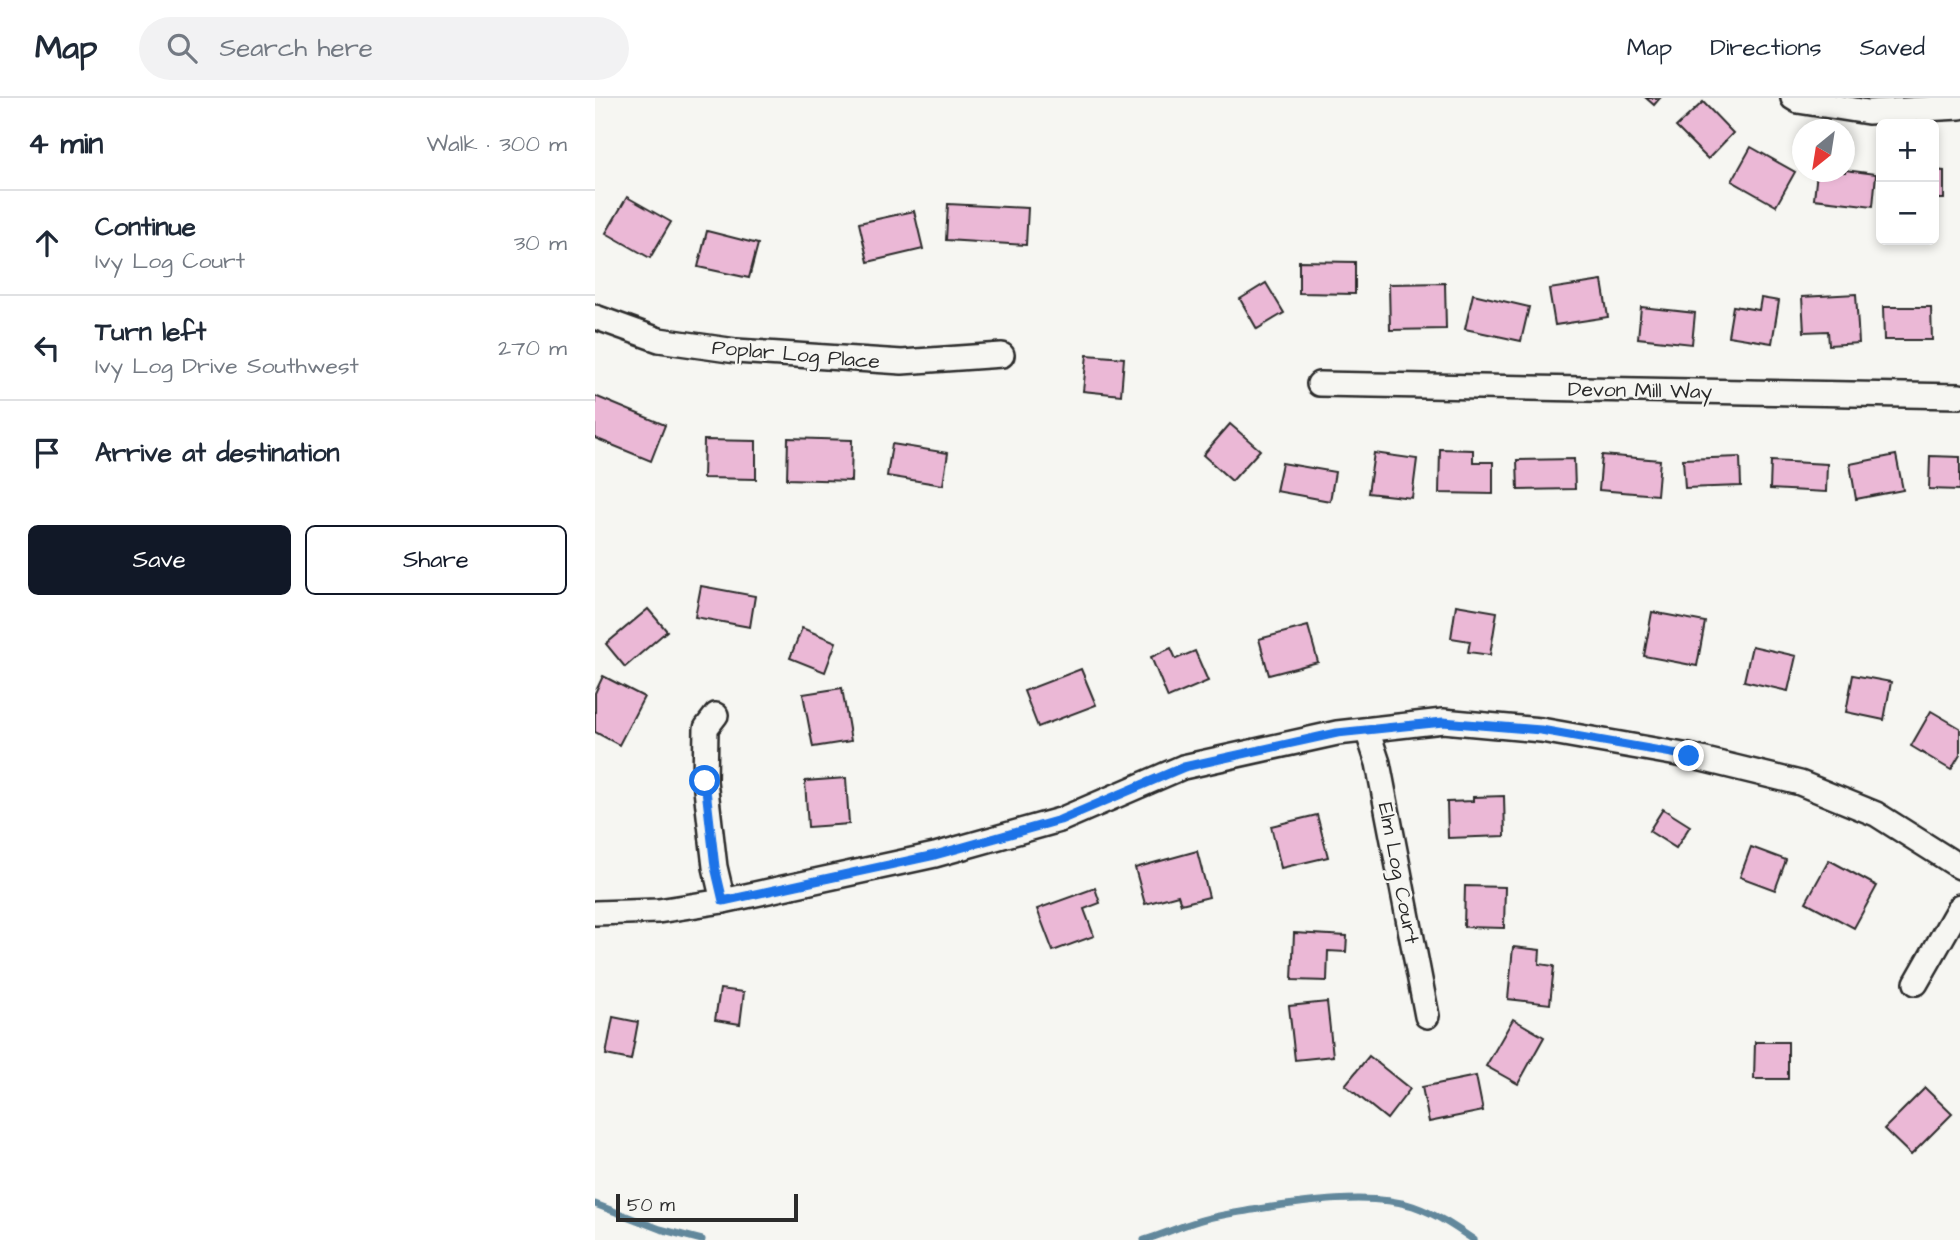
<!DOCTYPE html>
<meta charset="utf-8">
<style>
:root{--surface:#fff;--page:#f2f2f3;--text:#1f2937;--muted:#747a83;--line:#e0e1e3;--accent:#111827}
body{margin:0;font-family:"Architects Daughter",sans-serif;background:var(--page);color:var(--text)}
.controls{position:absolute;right:21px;top:21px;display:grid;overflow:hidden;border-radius:10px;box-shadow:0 4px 10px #0003}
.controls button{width:63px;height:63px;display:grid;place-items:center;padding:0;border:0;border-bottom:2px solid var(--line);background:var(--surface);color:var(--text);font:35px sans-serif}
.compass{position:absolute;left:1197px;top:21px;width:63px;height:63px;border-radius:50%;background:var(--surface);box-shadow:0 4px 10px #0003;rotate:210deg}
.scale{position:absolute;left:21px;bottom:18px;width:182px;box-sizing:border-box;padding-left:7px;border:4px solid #2b2b2b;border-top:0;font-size:19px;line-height:24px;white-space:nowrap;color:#2b2b2b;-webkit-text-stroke:5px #f6f6f2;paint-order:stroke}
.stop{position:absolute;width:21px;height:21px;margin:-16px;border:5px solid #1a73e8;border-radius:50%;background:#fff}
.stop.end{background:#1a73e8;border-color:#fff;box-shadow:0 2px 7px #0008}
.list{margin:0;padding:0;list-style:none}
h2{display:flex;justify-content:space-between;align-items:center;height:91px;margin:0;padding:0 28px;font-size:30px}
h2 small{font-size:23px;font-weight:400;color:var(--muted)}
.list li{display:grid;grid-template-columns:46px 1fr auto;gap:21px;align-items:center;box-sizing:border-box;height:105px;padding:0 28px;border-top:2px solid var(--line)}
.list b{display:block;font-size:26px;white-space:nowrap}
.list p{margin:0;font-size:23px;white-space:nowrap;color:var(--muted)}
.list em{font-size:23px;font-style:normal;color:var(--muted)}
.actions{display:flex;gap:14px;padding:21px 28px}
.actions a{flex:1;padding:16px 0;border:2px solid var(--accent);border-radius:10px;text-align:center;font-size:24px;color:var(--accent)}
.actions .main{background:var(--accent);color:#fff}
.icon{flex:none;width:38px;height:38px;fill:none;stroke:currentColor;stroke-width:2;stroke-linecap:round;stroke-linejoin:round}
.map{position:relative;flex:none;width:1365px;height:1142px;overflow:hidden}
header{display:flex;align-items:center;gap:42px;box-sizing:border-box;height:98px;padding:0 35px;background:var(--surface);border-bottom:2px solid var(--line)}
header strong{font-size:33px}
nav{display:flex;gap:38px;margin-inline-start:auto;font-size:24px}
.search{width:490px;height:63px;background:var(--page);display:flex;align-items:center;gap:18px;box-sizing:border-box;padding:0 24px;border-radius:38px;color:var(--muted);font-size:26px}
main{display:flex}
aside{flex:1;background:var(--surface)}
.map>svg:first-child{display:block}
</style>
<header>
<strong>Map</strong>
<div class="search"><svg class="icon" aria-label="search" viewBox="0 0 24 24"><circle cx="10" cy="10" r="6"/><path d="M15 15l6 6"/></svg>Search here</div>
<nav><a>Map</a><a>Directions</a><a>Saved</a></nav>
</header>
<main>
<aside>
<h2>4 min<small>Walk · 300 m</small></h2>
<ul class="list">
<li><svg class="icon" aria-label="ahead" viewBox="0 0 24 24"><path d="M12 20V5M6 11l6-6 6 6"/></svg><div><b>Continue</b><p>Ivy Log Court</p></div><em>30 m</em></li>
<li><svg class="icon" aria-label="left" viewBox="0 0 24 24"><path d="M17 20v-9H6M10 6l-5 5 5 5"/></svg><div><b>Turn left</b><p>Ivy Log Drive Southwest</p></div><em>270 m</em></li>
<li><svg class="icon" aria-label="arrive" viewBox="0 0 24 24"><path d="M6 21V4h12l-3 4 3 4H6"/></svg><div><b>Arrive at destination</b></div></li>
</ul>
<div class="actions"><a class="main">Save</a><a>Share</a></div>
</aside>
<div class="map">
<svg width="1365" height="1142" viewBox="0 0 1365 1142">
<rect width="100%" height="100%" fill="#f6f6f2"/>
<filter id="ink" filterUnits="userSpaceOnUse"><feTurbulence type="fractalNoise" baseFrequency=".0143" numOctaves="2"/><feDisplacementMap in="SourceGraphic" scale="14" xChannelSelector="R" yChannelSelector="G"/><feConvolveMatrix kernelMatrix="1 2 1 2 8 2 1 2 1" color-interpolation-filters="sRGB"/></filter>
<g filter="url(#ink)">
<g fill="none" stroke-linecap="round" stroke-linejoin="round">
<g stroke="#62889c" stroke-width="7">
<polyline points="0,1106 65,1131 107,1142"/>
<path d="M549,1142C567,1137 583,1129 600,1124C620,1117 642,1115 663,1111C708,1104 775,1094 818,1108C841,1116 860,1129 879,1142"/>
</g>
</g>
<g fill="#ebb8d6" stroke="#2b2b2b" stroke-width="2">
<polygon points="1051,0 1065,0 1059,7"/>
<polygon points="1108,4 1138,35 1113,61 1081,29"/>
<polygon points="1156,49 1200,74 1181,108 1137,83"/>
<polygon points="1250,72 1281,76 1278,108 1219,101 1222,74 1250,74"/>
<polygon points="1339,72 1349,73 1349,101 1339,101"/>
<polygon points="32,99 76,124 55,160 11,135"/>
<polygon points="353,106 433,110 431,147 351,142"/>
<polygon points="319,113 328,151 273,164 264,125"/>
<polygon points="112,133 163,146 154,180 103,169"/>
<polygon points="704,163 760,164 760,196 704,195"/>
<polygon points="1007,183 1013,219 960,227 954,191"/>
<polygon points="671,185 689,215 662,231 645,201"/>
<polygon points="850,185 851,231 795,232 794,186"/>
<polygon points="878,196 934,209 926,243 870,231"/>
<polygon points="1261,196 1264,245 1234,247 1233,233 1209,234 1207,199"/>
<polygon points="1166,200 1184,203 1177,245 1133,238 1138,208 1164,212"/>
<polygon points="1046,209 1100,215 1097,246 1043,240"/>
<polygon points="1288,209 1336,209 1337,242 1289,242"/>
<polygon points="492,257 529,260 526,297 488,293"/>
<polygon points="0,298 70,327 56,363 0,340"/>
<polygon points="635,326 665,352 637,383 608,357"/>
<polygon points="193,340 257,342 256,383 192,381"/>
<polygon points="109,342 161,343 161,381 108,380"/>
<polygon points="297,346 353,355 348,387 292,378"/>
<polygon points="845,351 878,352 878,364 898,364 898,396 844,395"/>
<polygon points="779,355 822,361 817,400 773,395"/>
<polygon points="1007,357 1065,362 1062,397 1004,392"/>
<polygon points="1301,357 1308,392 1261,401 1255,366"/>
<polygon points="1335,358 1365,359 1365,392 1334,391"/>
<polygon points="1145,359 1146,388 1090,390 1088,361"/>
<polygon points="979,361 980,391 923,392 922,362"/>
<polygon points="1176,363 1232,366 1231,394 1175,391"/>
<polygon points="687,365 740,374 735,403 681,393"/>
<polygon points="106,488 160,498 155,529 100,519"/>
<polygon points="861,507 902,514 895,557 873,554 875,543 856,540"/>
<polygon points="53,511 72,533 30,569 11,546"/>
<polygon points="1057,514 1110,524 1102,568 1049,558"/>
<polygon points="713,528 723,564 674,577 664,541"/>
<polygon points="207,530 241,544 230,574 195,560"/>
<polygon points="1157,548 1201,558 1193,593 1149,583"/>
<polygon points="576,550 581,561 600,553 613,583 573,600 556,559"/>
<polygon points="486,571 501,607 443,629 429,593"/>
<polygon points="1258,577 1296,584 1289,622 1251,614"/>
<polygon points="8,578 49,599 24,647 0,634 0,595"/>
<polygon points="247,590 256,643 218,649 208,596"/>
<polygon points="1336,613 1365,630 1365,657 1356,672 1316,648"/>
<polygon points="251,680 254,726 213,729 210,683"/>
<polygon points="909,698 910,738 853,740 852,704 878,703 878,699"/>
<polygon points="1068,711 1095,728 1081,750 1054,733"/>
<polygon points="722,717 733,759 686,770 676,728"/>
<polygon points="1156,749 1191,762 1180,792 1145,779"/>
<polygon points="602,753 614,799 586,806 583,797 550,806 540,770"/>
<polygon points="1234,762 1282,788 1259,830 1211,804"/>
<polygon points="870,788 910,789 909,830 869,829"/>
<polygon points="500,790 505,805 489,811 499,838 458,853 442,811"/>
<polygon points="699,835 752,838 751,854 733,853 732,883 697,882"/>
<polygon points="918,849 945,852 944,866 959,868 955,906 913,901"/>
<polygon points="125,891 149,894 145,926 120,922"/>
<polygon points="732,904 738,958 700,962 694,908"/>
<polygon points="18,919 43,924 36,962 11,957"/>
<polygon points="918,921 949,939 923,986 891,968"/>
<polygon points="1160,944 1193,944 1193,981 1159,981"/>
<polygon points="774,958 815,991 792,1021 750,987"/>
<polygon points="881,978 888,1013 834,1024 827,989"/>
<polygon points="1330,990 1357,1016 1316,1057 1289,1031"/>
</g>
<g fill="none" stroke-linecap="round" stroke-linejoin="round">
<g stroke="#2b2b2b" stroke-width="28">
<g id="minor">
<polyline points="1198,0 1203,3 1273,14 1365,9"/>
<polyline points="0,219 64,242 141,253 307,264 407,257"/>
<polyline points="724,286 1365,298"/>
<polyline points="121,617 111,630 110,683 120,769 128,803"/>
<polyline points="772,632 783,665 832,918"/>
<polyline points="0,815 63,813 128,803 340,757 465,722 588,669 742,635 848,623 946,632 1094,658 1205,685 1281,716 1365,769"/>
<polyline points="1321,885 1365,808"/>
</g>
</g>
<use href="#minor" stroke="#f6f6f2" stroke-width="23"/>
</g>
</g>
<g fill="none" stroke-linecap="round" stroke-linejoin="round" filter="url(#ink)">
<polyline stroke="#1a73e8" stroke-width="9" points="110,683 120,769 128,803 340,757 465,722 589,669 742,635 848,624 946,632 1094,658"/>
</g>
<g text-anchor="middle" stroke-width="5" stroke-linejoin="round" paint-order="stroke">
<g font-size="21" fill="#2b2b2b" stroke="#f6f6f2">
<text transform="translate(201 256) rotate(5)" y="7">Poplar Log Place</text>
<text transform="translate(1045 292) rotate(1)" y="7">Devon Mill Way</text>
<text transform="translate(804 775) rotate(79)" y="7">Elm Log Court</text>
</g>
</g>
</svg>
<div class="controls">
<button>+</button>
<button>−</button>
</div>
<svg class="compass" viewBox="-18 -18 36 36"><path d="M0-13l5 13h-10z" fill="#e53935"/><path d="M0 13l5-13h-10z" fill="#747a83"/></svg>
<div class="scale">50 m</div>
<div class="stop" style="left:110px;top:683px"></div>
<div class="stop end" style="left:1094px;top:658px"></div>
</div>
</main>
